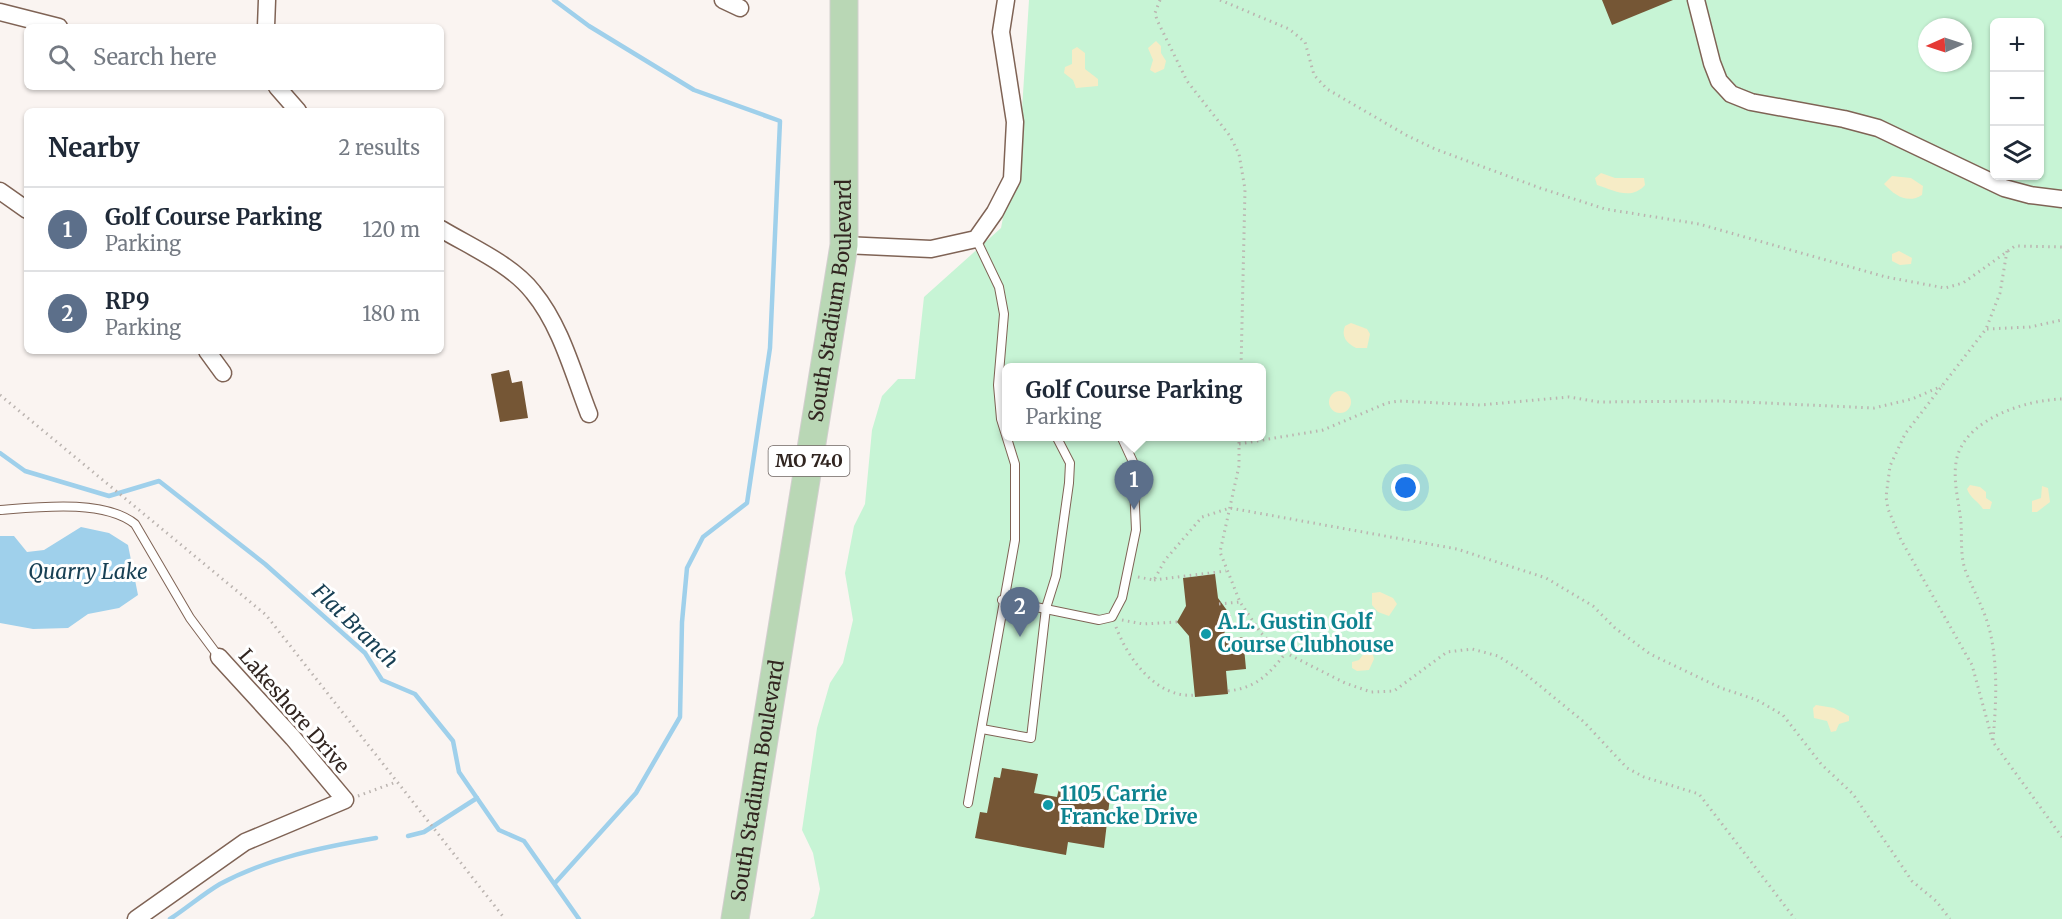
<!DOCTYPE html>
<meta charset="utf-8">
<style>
:root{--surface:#fff;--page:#f6f6f7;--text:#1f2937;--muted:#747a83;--line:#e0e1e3;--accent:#996b1c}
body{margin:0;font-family:Merriweather,serif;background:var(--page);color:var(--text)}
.controls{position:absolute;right:18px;top:18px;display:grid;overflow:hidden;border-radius:9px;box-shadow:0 2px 4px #0004}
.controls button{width:54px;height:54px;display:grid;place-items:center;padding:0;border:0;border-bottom:2px solid var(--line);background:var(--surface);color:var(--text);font:30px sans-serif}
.compass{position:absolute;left:1918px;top:18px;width:54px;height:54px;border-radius:50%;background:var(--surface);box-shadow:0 2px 4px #0004;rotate:267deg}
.you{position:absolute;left:1406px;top:488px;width:21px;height:21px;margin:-15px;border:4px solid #fff;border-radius:50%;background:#1a73e8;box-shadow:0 0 0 9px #1a73e833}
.badge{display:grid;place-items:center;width:39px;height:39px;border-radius:50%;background:var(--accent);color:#fff;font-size:20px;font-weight:700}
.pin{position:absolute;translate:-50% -50px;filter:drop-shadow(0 2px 3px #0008)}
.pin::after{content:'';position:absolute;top:32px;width:21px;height:18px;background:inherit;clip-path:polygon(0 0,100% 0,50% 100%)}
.popup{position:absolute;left:1002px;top:363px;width:264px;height:78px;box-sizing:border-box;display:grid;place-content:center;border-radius:9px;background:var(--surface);filter:drop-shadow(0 2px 4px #0005);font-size:20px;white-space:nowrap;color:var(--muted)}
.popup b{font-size:22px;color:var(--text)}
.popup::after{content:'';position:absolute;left:50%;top:100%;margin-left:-12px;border:12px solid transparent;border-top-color:var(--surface)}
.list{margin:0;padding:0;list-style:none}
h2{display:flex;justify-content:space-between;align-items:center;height:78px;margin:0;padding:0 24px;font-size:26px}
h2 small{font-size:20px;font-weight:400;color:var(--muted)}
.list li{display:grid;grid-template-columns:39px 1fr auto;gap:18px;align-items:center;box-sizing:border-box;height:84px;padding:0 24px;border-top:2px solid var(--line)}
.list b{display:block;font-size:22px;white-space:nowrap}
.list p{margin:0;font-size:20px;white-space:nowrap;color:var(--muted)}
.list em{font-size:20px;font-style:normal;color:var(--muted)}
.icon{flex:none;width:33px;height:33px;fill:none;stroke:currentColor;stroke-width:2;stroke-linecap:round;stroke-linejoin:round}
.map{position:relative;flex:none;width:2062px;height:919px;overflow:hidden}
.search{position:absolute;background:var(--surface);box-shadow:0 2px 4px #0004;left:24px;top:24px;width:420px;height:66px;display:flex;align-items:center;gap:15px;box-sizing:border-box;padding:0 21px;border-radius:9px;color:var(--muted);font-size:22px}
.panel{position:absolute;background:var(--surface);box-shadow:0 2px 4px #0004;left:24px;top:108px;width:420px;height:246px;border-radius:9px}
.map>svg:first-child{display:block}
</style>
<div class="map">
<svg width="2062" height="919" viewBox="0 0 2062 919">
<rect width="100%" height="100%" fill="#faf4f1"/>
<path fill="#c7f4d5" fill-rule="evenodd" d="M1029,0H2062V919H810L814,916L820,889L813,853L802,830L817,728L830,683L843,663L853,620L845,573L854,526L865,504L872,430L882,396L898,379H915L924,297L1001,228L1021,125ZM1994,22H2040V176H1994ZM1927,27H1963V63H1927ZM1006,368H1262V436H1006Z"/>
<g fill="#f6ecc6">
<polygon points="1156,41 1161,46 1161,53 1166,61 1164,69 1155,73 1150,70 1153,60 1148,48"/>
<polygon points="1077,47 1085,53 1085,69 1098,79 1098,86 1076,88 1073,80 1064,73 1065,67 1072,64 1072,50"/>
<path d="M1601,173L1615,178H1644L1645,185C1631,201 1613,190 1597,185L1595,178Z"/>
<path d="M1892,176L1911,178L1923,186L1922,195C1908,204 1895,196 1884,184Z"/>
<polygon points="1899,251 1912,258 1911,264 1900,265 1892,261 1892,254"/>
<path d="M1351,323L1367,329L1370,334L1367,348H1356C1346,343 1341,336 1345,326Z"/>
<circle cx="1340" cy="402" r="11"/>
<path d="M1970,485L1980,487L1986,492V498L1992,502L1990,509H1983C1978,501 1970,498 1967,489Z"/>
<polygon points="2042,486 2048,488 2050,502 2037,512 2032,512 2032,501 2041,498"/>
<polygon points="1380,592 1393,598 1397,604 1389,616 1378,612 1372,605 1372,593"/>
<polygon points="1365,652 1373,655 1374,659 1369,670 1357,671 1352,668 1352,662 1359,660"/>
<polygon points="1816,705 1834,708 1849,716 1849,721 1839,724 1836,731 1831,732 1827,721 1814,718 1813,708"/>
</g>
<polygon fill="#9fd0eb" points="81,527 109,533 128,545 138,595 119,608 88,614 68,628 33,629 0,623 0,536 14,536 27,552 44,550"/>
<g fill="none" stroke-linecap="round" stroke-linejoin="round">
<g stroke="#9fd0eb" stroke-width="4.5">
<polyline points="554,0 589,26 694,90 780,121 770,348 747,503 703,537 687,568 682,622 680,717 636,793 555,883"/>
<polyline points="0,453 25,471 109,496 159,481 265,564 365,653 382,680 415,694 453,741 459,772 499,830 524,841 579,919"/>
<polyline points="408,836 424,832 477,798"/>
<path d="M170,919C187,908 203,894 220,884C268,858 323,847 376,838"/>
</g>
</g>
<g fill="#755635">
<polygon points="1602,0 1673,0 1612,25"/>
<polygon points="509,370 512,383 522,381 528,418 500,422 491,374"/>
<polygon points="1215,574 1218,598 1231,616 1222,639 1243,637 1246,669 1226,671 1228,694 1195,697 1189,636 1177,622 1186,606 1183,578"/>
<polygon points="1002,768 1038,774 1034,793 1057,797 1060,784 1087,789 1087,793 1110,797 1104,848 1068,842 1066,855 975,838 980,812 987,813 994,777 1000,778"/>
</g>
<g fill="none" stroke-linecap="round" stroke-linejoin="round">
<g stroke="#7f6355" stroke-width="10">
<g id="service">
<path d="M0,510C38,507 104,499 135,524L190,618L219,657"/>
<polyline points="1002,600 1099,620 1112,617 1122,598 1136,530 1133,462 1121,436"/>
<polyline points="982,729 1031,738 1046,608 1056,576 1069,483 1070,463 1056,436"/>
<polyline points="968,803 1015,540 1015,464 1001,419 998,385 1004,314 999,287 976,239"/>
</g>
</g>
<g stroke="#7f6355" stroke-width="19">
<g id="minor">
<polyline points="723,0 740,8"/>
<polyline points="1696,0 1712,63 1719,81 1731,94 1751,102 1844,119 1878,128 2004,188 2030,195 2062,199"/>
<polyline points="0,12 59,27"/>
<polyline points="266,27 267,0"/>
<polyline points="277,87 298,111"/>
<polyline points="0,191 27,210"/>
<path d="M441,229C471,247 511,264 533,292C561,326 573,373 589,414"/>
<polyline points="844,245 931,249 976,239 995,212 1012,179 1015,122 1001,32 1006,0"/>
<polyline points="207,351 223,373"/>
<polyline points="136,919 245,842 345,800 293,738 219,657"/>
</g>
</g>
<g stroke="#d2cfce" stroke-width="29">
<g id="primary">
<path id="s1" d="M735,919L844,245V0"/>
</g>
</g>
<g stroke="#bbb4b0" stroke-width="3" stroke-dasharray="1.5 4.5" stroke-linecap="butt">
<polyline points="1160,0 1155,13 1157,20 1187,81 1230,136 1239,154 1245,189 1241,368"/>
<polyline points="1220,0 1289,29 1305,42 1314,75 1327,89 1406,135 1435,149 1540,188 1605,209 1699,224 1886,277 1945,288 1963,283 2015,246 2062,247"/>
<polyline points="2007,251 2000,293 1986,329 1905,434 1890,466 1886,497 1888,509 1901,540 1972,665 1993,742 2062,837"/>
<polyline points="1987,329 2030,327 2062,320"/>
<polyline points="0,395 266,615 505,919"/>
<polyline points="1239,436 1239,466 1220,552 1240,602 1261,633 1278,649 1345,683 1371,692 1394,691 1447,652 1472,649 1498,656 1523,672 1584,722 1627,768 1644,777 1699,794 1795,919"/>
<polyline points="1239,444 1323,430 1387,403 1399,401 1480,405 1569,397 1599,402 1721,401 1874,408 1912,399 1942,386"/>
<polyline points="1138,577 1154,580 1165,560 1202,517 1230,508 1457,549 1546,578 1593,606 1615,628 1650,654 1721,688 1757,700 1783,715 1821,764 1853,794 1912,881 1936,901 1950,919"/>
<polyline points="1154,580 1226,571"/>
<polyline points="1219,604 1240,602"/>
<polyline points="1122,620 1143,624 1177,622"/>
<path d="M1116,627C1128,659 1157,699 1195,695"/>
<path d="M1228,691C1256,688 1268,675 1285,654"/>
<path d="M1993,740C1996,705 1998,671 1991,636C1986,612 1975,594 1966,572C1960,557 1962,539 1961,522C1959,501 1951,476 1958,454C1971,417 2027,400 2062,399"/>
<polyline points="358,796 396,782"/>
</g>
<use href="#service" stroke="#fff" stroke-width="8"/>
<use href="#minor" stroke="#fff" stroke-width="16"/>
<use href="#primary" stroke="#b9d7b5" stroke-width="27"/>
</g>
<g fill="#0f9aa8" stroke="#fff" stroke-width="2">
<circle cx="1206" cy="634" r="6"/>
<circle cx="1048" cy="805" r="6"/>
</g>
<g text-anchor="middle" stroke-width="6" stroke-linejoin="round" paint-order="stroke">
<rect fill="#fff" stroke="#6f6663" stroke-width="1.5" x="768.5" y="446" width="81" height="30" rx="4.5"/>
<g font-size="18" font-weight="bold" fill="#312520">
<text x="809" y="467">MO 740</text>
</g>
<g font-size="20" fill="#312520" stroke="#fff">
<text dy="7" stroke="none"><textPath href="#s1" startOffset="626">South Stadium Boulevard</textPath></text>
<text transform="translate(294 711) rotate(49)" y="7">Lakeshore Drive</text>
<text dy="7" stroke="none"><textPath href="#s1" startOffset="140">South Stadium Boulevard</textPath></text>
</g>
<g font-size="20" font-weight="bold" fill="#0d838f" stroke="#fff" text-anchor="start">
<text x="1218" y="629">A.L. Gustin Golf<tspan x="1218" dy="23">Course Clubhouse</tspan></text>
<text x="1060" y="801">1105 Carrie<tspan x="1060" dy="23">Francke Drive</tspan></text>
</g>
<g font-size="21" font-style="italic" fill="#184054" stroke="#fff">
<text x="88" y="579">Quarry Lake</text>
<text transform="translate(355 626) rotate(44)" y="7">Flat Branch</text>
</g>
</g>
</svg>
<div class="controls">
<button>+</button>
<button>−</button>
<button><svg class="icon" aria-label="layers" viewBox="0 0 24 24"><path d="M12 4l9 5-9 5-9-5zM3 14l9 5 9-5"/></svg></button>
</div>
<svg class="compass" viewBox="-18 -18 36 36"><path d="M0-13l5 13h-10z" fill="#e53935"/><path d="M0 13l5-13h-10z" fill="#747a83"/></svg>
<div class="you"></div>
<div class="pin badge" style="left:1134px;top:510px;background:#5c6f8a">1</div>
<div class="popup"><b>Golf Course Parking</b>Parking</div>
<div class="pin badge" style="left:1020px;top:637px;background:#5c6f8a">2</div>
<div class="search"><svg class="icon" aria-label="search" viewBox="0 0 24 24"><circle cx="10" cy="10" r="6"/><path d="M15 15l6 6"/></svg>Search here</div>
<section class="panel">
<h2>Nearby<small>2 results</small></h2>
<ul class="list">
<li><span class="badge" style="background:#5c6f8a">1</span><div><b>Golf Course Parking</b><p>Parking</p></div><em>120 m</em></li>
<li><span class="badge" style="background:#5c6f8a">2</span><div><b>RP9</b><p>Parking</p></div><em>180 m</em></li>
</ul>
</section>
</div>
